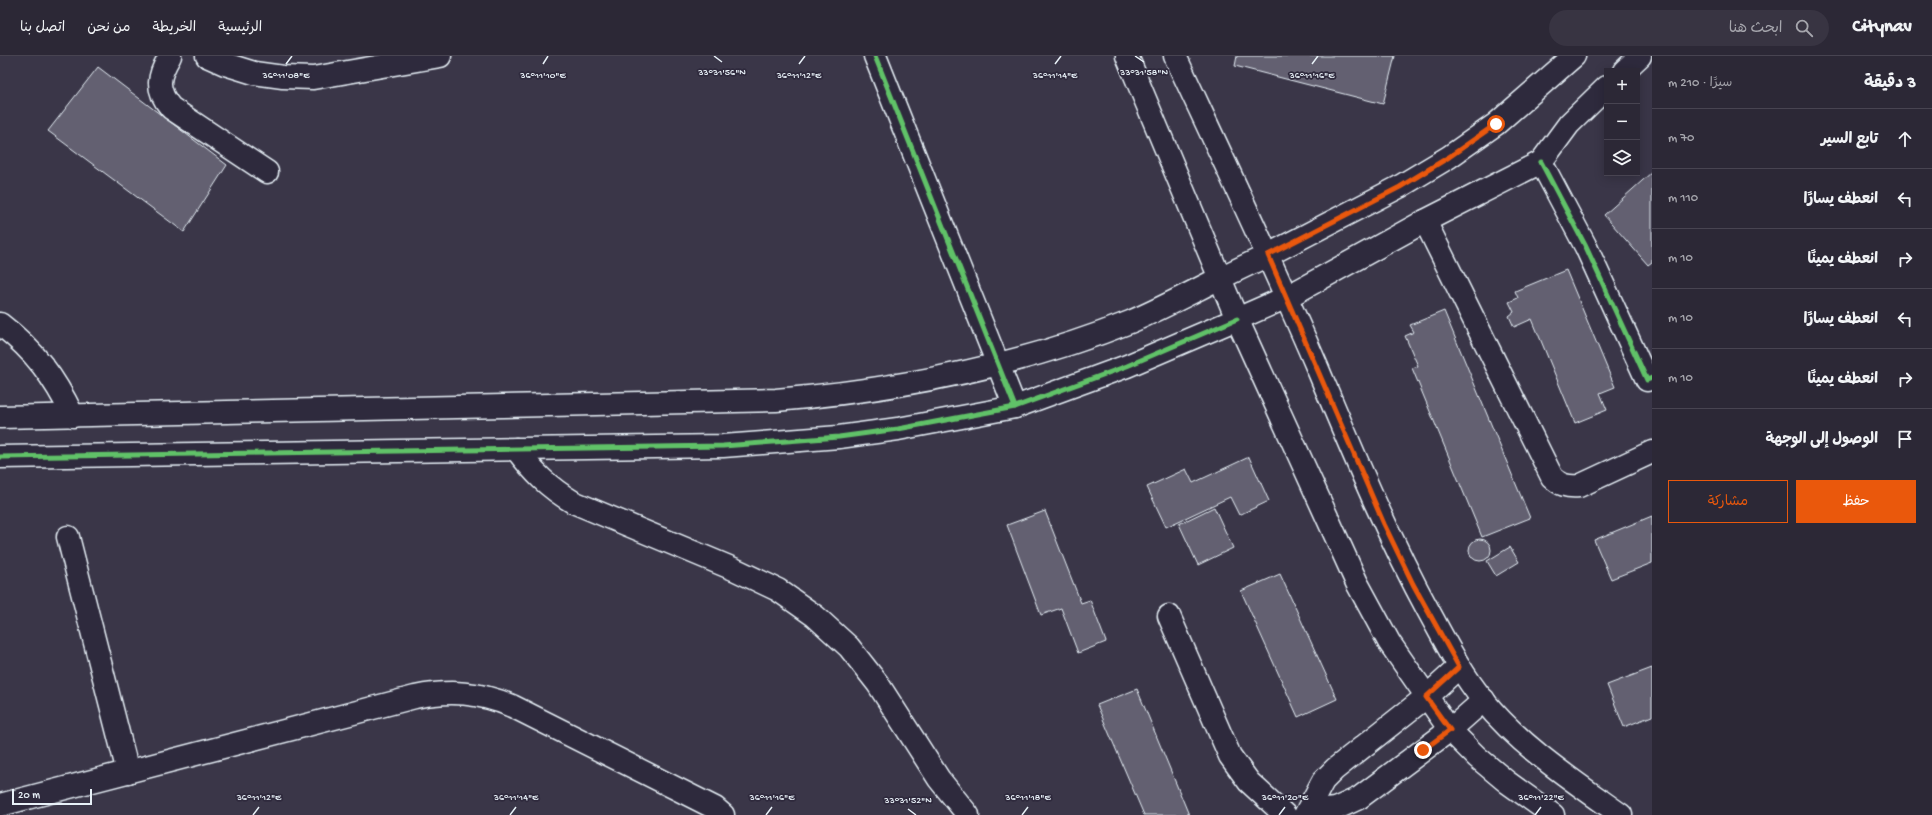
<!DOCTYPE html>
<html lang="ar">
<meta charset="utf-8">
<style>
:root{--surface:#2c2836;--page:#383442;--text:#f1f3f6;--muted:#a6a6ad;--line:#484451;--accent:#ea580c}
body{margin:0;font-family:"Gochi Hand","Playpen Sans Arabic",sans-serif;background:var(--page);color:var(--text);direction:rtl}
.controls{position:absolute;right:12px;top:12px;display:grid;overflow:hidden;border-radius:0px;box-shadow:0 2px 10px #0003}
.controls button{width:36px;height:36px;display:grid;place-items:center;padding:0;border:0;border-bottom:1px solid var(--line);background:var(--surface);color:var(--text);font:20px sans-serif}
.scale{position:absolute;left:12px;bottom:10px;width:80px;box-sizing:border-box;padding-left:4px;border:2px solid #e8f1f8;border-top:0;font-size:11px;line-height:14px;white-space:nowrap;color:#e8f1f8;-webkit-text-stroke:3px #2f2a3d;paint-order:stroke}
.stop{position:absolute;width:12px;height:12px;margin:-9px;border:3px solid #ea580c;border-radius:50%;background:#fff}
.stop.end{background:#ea580c;border-color:#fff;box-shadow:0 1px 4px #0008}
.list{margin:0;padding:0;list-style:none}
h2{display:flex;justify-content:space-between;align-items:center;height:52px;margin:0;padding:0 16px;font-size:17px}
h2 small{font-size:13px;font-weight:400;color:var(--muted)}
.list li{display:grid;grid-template-columns:26px 1fr auto;gap:12px;align-items:center;box-sizing:border-box;height:60px;padding:0 16px;border-top:1px solid var(--line)}
.list b{display:block;font-size:15px;white-space:nowrap}
.list em{font-size:13px;font-style:normal;color:var(--muted)}
.actions{display:flex;gap:8px;padding:12px 16px}
.actions a{flex:1;padding:9px 0;border:1px solid var(--accent);border-radius:0px;text-align:center;font-size:14px;color:var(--accent)}
.actions .main{background:var(--accent);color:#fff}
.icon{flex:none;width:22px;height:22px;fill:none;stroke:currentColor;stroke-width:2;stroke-linecap:round;stroke-linejoin:round}
.map{position:relative;flex:none;width:1652px;height:759px;overflow:hidden;direction:ltr}
header{display:flex;align-items:center;gap:24px;box-sizing:border-box;height:56px;padding:0 20px;background:var(--surface);border-bottom:1px solid var(--line)}
header strong{font-size:19px}
nav{display:flex;gap:22px;margin-inline-start:auto;font-size:14px}
.search{width:280px;height:36px;background:var(--page);display:flex;align-items:center;gap:10px;box-sizing:border-box;padding:0 14px;border-radius:22px;color:var(--muted);font-size:15px}
main{display:flex}
aside{flex:1;background:var(--surface)}
.map>svg:first-child{display:block}
</style>
<header>
<strong>Citynav</strong>
<div class="search"><svg class="icon" aria-label="search" viewBox="0 0 24 24"><circle cx="10" cy="10" r="6"/><path d="M15 15l6 6"/></svg>ابحث هنا</div>
<nav><a>الرئيسية</a><a>الخريطة</a><a>من نحن</a><a>اتصل بنا</a></nav>
</header>
<main>
<aside>
<h2>3 دقيقة<small>سيرًا · 210 m</small></h2>
<ul class="list">
<li><svg class="icon" aria-label="ahead" viewBox="0 0 24 24"><path d="M12 20V5M6 11l6-6 6 6"/></svg><div><b>تابع السير</b></div><em>70 m</em></li>
<li><svg class="icon" aria-label="left" viewBox="0 0 24 24"><path d="M17 20v-9H6M10 6l-5 5 5 5"/></svg><div><b>انعطف يسارًا</b></div><em>110 m</em></li>
<li><svg class="icon" aria-label="right" viewBox="0 0 24 24"><path d="M7 20v-9h11M14 6l5 5-5 5"/></svg><div><b>انعطف يمينًا</b></div><em>10 m</em></li>
<li><svg class="icon" aria-label="left" viewBox="0 0 24 24"><path d="M17 20v-9H6M10 6l-5 5 5 5"/></svg><div><b>انعطف يسارًا</b></div><em>10 m</em></li>
<li><svg class="icon" aria-label="right" viewBox="0 0 24 24"><path d="M7 20v-9h11M14 6l5 5-5 5"/></svg><div><b>انعطف يمينًا</b></div><em>10 m</em></li>
<li><svg class="icon" aria-label="arrive" viewBox="0 0 24 24"><path d="M6 21V4h12l-3 4 3 4H6"/></svg><div><b>الوصول إلى الوجهة</b></div></li>
</ul>
<div class="actions"><a class="main">حفظ</a><a>مشاركة</a></div>
</aside>
<div class="map">
<svg width="1652" height="759" viewBox="0 0 1652 759">
<rect width="100%" height="100%" fill="#3a3648"/>
<filter id="ink" filterUnits="userSpaceOnUse"><feTurbulence type="fractalNoise" baseFrequency=".025" numOctaves="2"/><feDisplacementMap in="SourceGraphic" scale="8" xChannelSelector="R" yChannelSelector="G"/><feConvolveMatrix kernelMatrix="1 2 1 2 8 2 1 2 1" color-interpolation-filters="sRGB"/></filter>
<g filter="url(#ink)">
<g fill="#636171" stroke="#e8f1f8">
<polygon points="1237,0 1395,0 1383,48 1235,10"/>
<polygon points="98,11 227,109 184,176 48,75"/>
<polygon points="1652,116 1652,206 1648,209 1604,159"/>
<polygon points="1566,214 1615,331 1600,337 1607,354 1575,367 1532,263 1514,271 1509,260 1514,256 1509,246 1518,242 1515,235"/>
<polygon points="1444,255 1530,462 1482,481 1412,312 1418,310 1405,280 1414,276 1410,269"/>
<polygon points="1249,401 1269,445 1239,459 1230,441 1166,471 1147,431 1186,413 1193,427"/>
<polygon points="1214,451 1233,492 1198,509 1179,468"/>
<polygon points="1045,455 1081,547 1090,544 1106,586 1078,597 1061,552 1041,559 1007,469"/>
<polygon points="1652,460 1652,507 1611,523 1594,484"/>
<circle cx="1480" cy="494" r="11"/>
<polygon points="1510,491 1519,506 1496,520 1487,505"/>
<polygon points="1280,518 1337,643 1298,661 1241,535"/>
<polygon points="1652,612 1652,660 1624,671 1607,629"/>
<polygon points="1137,633 1189,759 1144,759 1097,649"/>
</g>
<g fill="none" stroke-linecap="round" stroke-linejoin="round">
<g stroke="#e8f1f8" stroke-width="25">
<g id="minor">
<path d="M170,0C158,20 155,33 171,52L267,116"/>
<polyline points="207,0 225,8 254,17 283,21 313,22 440,0"/>
<polyline points="875,0 1015,351"/>
<polyline points="1541,106 1586,191 1647,324 1652,322"/>
<path d="M1425,165L1552,421C1560,429 1567,431 1579,430L1652,396"/>
<path d="M0,268C35,295 54,321 73,360"/>
<path d="M0,361L776,344C896,334 1017,311 1130,266C1161,253 1190,237 1220,222"/>
<path d="M516,393C534,417 548,431 573,446L736,514L778,534L815,560L849,591L878,628L939,723L968,759"/>
<polyline points="0,401 723,390 839,381 898,373 1015,351 1127,310 1237,263"/>
<polyline points="68,481 128,716"/>
<polyline points="1169,560 1230,700 1249,726 1285,759"/>
<path d="M0,749L415,641C450,634 479,636 512,650L715,752L723,759"/>
<polyline points="1308,756 1335,753 1359,742 1450,674 1484,644"/>
<polyline points="1305,759 1323,725 1335,713 1426,641 1459,611"/>
</g>
</g>
<g stroke="#e8f1f8" stroke-width="25">
<g id="major">
<polyline points="1127,0 1237,263 1357,527 1389,586 1450,674 1477,701 1507,726 1553,759"/>
<path d="M1175,0C1223,103 1272,206 1317,311C1352,394 1386,477 1429,556C1446,587 1461,617 1483,644C1521,691 1572,724 1621,759"/>
<polyline points="1624,15 1640,0"/>
<polyline points="1220,222 1268,199 1399,131 1449,101 1496,68 1574,0"/>
<polyline points="1237,263 1287,241 1425,165 1541,106 1569,68 1607,31"/>
</g>
</g>
<use href="#minor" stroke="#2f2a3d" stroke-width="22"/>
<use href="#major" stroke="#2f2a3d" stroke-width="22"/>
<g stroke="#2f2a3d" stroke-width="8">
<g id="cycleway">
<polyline points="875,0 1015,351"/>
<polyline points="1541,106 1586,191 1647,324 1652,322"/>
<polyline points="0,401 723,390 839,381 898,373 1015,351 1127,310 1237,263"/>
</g>
</g>
<use href="#cycleway" stroke="#61c268" stroke-width="5"/>
</g>
</g>
<g fill="none" stroke-linecap="round" stroke-linejoin="round" filter="url(#ink)">
<polyline stroke="#ea580c" stroke-width="5" points="1423,694 1450,674 1426,641 1459,611 1413,528 1384,468 1268,199 1400,131 1449,101 1496,68"/>
</g>
<path fill="none" stroke="#e8f1f8" stroke-width="1.5" d="M714,0L722,6M1135,0L1144,6M286,8L292,0M543,8L548,0M799,8L805,0M1055,8L1061,0M1312,8L1318,0M908,753L916,759M253,759L259,751M510,759L516,751M766,759L772,751M1022,759L1028,751M1279,759L1285,751M1535,759L1541,751"/>
<g font-size="10" text-anchor="middle" fill="#e8f1f8" stroke="#2f2a3d" stroke-width="3.5" stroke-linejoin="round" paint-order="stroke">
<text x="722" y="19">33°31'56"N</text>
<text x="1144" y="19">33°31'58"N</text>
<text x="286" y="22">36°11'08"E</text>
<text x="543" y="22">36°11'10"E</text>
<text x="799" y="22">36°11'12"E</text>
<text x="1055" y="22">36°11'14"E</text>
<text x="1312" y="22">36°11'16"E</text>
<text x="259" y="744">36°11'12"E</text>
<text x="516" y="744">36°11'14"E</text>
<text x="772" y="744">36°11'16"E</text>
<text x="1028" y="744">36°11'18"E</text>
<text x="1285" y="744">36°11'20"E</text>
<text x="1541" y="744">36°11'22"E</text>
<text x="908" y="747">33°31'52"N</text>
</g>
</svg>
<div class="controls">
<button>+</button>
<button>−</button>
<button><svg class="icon" aria-label="layers" viewBox="0 0 24 24"><path d="M12 4l9 5-9 5-9-5zM3 14l9 5 9-5"/></svg></button>
</div>
<div class="scale">20 m</div>
<div class="stop" style="left:1496px;top:68px"></div>
<div class="stop end" style="left:1423px;top:694px"></div>
</div>
</main>
